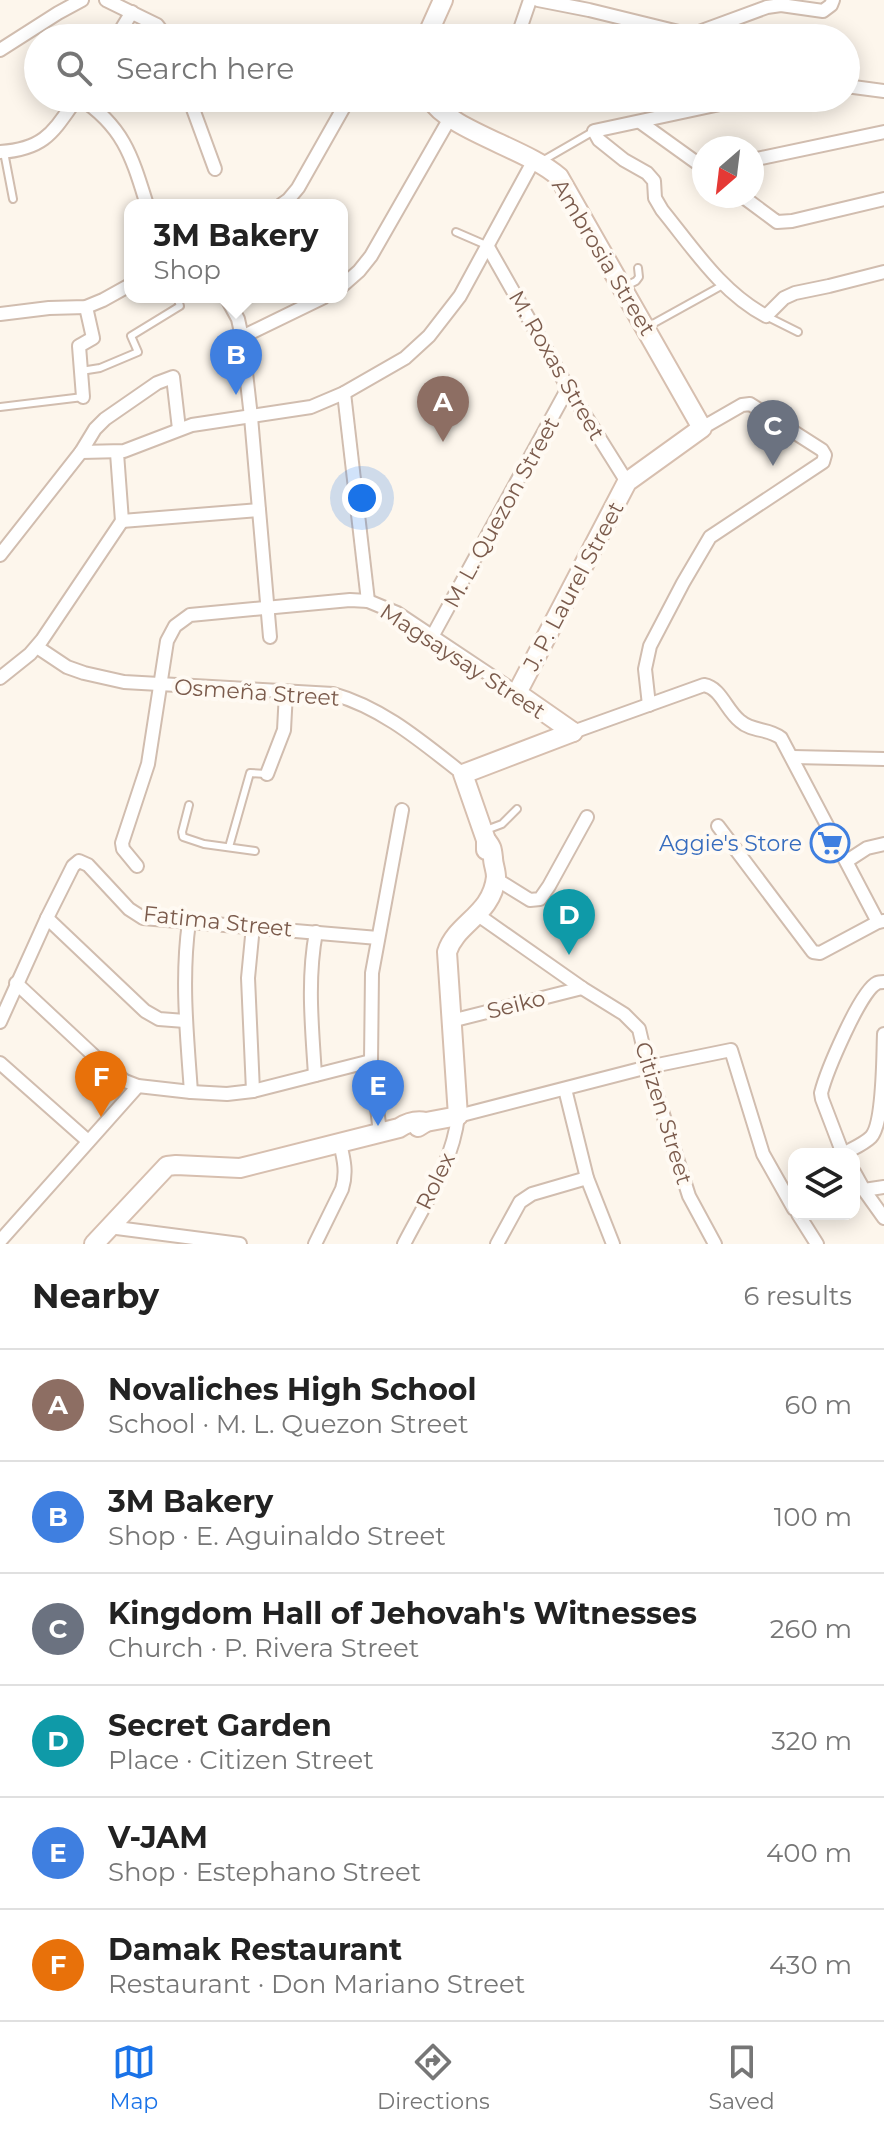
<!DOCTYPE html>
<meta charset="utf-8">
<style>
:root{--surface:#fff;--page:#f6f6f6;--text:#222;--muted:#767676;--line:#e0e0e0;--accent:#1a73e8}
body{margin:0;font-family:Montserrat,sans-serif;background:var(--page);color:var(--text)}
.controls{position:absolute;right:24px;bottom:24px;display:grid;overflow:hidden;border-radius:16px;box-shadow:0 4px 20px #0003}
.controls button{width:72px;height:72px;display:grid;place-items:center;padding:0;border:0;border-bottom:2px solid var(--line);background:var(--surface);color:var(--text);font:40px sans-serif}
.compass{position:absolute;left:692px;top:136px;width:72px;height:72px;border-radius:50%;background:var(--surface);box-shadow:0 4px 20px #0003;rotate:208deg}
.you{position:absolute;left:362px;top:498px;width:28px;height:28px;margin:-20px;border:6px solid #fff;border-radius:50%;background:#1a73e8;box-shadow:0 0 0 12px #1a73e833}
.badge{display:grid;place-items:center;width:52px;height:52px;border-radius:50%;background:var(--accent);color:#fff;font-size:26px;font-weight:700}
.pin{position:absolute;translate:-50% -66px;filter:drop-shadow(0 2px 4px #0008)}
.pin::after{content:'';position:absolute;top:42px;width:28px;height:24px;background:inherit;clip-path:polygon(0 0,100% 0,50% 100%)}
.popup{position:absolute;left:124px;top:199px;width:224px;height:104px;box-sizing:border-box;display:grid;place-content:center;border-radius:16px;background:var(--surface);filter:drop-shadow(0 2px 6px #0005);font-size:26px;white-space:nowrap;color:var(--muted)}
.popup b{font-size:30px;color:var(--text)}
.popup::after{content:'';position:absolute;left:50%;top:100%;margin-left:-16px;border:16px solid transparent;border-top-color:var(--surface)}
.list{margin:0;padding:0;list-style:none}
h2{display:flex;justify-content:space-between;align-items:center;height:104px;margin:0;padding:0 32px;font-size:34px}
h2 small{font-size:26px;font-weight:400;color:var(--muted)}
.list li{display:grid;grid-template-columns:52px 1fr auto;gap:24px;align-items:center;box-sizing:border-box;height:112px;padding:0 32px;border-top:2px solid var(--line)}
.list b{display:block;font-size:30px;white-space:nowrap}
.list p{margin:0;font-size:26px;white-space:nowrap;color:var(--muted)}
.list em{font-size:26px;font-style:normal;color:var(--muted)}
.icon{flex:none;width:44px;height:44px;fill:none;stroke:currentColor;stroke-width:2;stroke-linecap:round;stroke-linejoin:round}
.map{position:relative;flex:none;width:884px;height:1244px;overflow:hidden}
.search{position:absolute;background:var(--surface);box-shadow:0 4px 20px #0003;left:24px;right:24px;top:24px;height:88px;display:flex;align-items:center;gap:20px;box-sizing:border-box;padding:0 28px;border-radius:44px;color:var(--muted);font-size:30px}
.sheet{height:776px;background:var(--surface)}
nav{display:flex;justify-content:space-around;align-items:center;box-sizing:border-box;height:112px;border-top:2px solid var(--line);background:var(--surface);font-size:22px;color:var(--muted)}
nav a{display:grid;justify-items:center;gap:4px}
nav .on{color:var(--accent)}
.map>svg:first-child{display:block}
</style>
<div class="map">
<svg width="884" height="1244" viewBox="0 0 884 1244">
<rect width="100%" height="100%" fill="#fdf6ec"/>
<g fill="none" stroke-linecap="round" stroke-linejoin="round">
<g stroke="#d1bdaf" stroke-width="10">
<g id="lane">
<polyline points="4,152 13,199"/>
<polyline points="542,161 594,131"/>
<polyline points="456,232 486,245"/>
<polyline points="626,286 636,281 639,277 638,268"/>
<polyline points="766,316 798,332"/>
<polyline points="649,326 723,285"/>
<polyline points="81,371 100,368 138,352 131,336 180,306 177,297"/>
<polyline points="0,407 83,397"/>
<polyline points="189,805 182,832 183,837 204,844 255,851"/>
<polyline points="486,830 502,824 517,809"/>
<polyline points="229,847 250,773 266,774"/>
</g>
</g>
<g stroke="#d1bdaf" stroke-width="16">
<g id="street">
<polyline points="106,0 157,25 167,38"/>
<polyline points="538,0 589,10 691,35 767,7 781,5 823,11 831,5 833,0"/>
<polyline points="116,38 132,12"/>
<polyline points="517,38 530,0"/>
<polyline points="0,50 58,13 82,0"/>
<polyline points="846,86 884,91"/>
<path d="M80,98C124,127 132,157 147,205"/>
<polyline points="189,98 215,169"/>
<path d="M748,98L594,131L599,140L624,160L647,173L654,181L655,198L662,210C693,248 721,292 766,316L784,298L795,293L829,286L884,272"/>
<polyline points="640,122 704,168"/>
<path d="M0,152C45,149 53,132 77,98"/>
<polyline points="752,160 884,132"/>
<polyline points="742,196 777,222 792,221 884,199"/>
<polyline points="281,205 288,200 298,188 349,98"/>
<polyline points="488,247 568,388 627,482"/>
<polyline points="342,286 359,271 371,256 450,118"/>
<polyline points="226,297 238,319 242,337 251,417 270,637"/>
<polyline points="0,314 49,308 86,307 103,300 130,285"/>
<polyline points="242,337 324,297"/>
<polyline points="344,393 368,601"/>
<polyline points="83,397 79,346 93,338 86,307"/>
<polyline points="81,452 124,451 192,425 311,407 344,393 405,358 429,336 460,296 534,160"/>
<polyline points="117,453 122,521"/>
<polyline points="122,521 259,510"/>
<polyline points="0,555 81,452 95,429 105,419 157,383 173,377 179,429"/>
<polyline points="433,635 568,388"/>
<path d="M37,647L67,667L84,673L124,682L333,694C383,708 422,742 463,774"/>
<polyline points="0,678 30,654 42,640 122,521"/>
<polyline points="649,705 645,669 650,646 683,583 710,537 823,462 825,455 822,450 750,404 742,405 702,428"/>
<path d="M573,732L704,685C721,688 726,710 740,721C752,732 769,728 781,738L878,922"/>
<polyline points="793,757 884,759"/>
<polyline points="267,774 284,730 286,692"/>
<polyline points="718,826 813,952 820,953 878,922 884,921"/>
<polyline points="847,861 867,848 884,844"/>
<polyline points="137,866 123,849 122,843 148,764 167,641 175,626 190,615 350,600 368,601 397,613 517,693"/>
<polyline points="496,879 530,900 540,899 549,886 587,817"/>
<polyline points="478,915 582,988 624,1014 639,1029 648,1067 689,1196 715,1244"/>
<polyline points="47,918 145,1011 159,1019 185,1021"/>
<path d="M189,922C181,979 187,1035 191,1092"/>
<polyline points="253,926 248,978 253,1091"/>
<path d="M884,982C882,982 879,982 877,983C860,991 826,1073 821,1093L822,1099L843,1154C852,1149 864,1144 871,1137C884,1123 883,1056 884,1034"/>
<polyline points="16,983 106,1067 125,1081 138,1086 191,1092 227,1094 253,1091 371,1061"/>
<polyline points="451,1021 582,988"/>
<polyline points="0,1022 47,918 73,866 79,861 88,865 129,909 143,918 378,938"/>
<polyline points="0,1063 88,1141"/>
<path d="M315,1075C312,1027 307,980 316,932"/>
<polyline points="565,1089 587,1178 613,1244"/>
<polyline points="380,1132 371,1061 372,973 402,810"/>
<polyline points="854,1172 864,1190 884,1218"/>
<polyline points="864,1190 884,1187"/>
<polyline points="798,1214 817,1244"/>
<polyline points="109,1227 240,1244"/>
<polyline points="0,1241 138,1086"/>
<path d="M315,1244L342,1189C347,1173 344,1160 340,1143"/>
<path d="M404,1244C425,1203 453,1162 458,1116L648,1067L731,1050L763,1154L794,1209"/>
<polyline points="497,1244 520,1202 532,1194 587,1178"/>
</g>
</g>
<g stroke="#d7bfaf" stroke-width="22">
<g id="secondary">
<polyline points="426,38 443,0"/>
<path d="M430,98C448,130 528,149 559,177L702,428L627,482L517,693L573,732"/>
<polyline points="486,850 486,840 463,774 573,732"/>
<path d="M418,1127L426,1122L458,1116L447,952C456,923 492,915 496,877C496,870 493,864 493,858C492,849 492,847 486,840"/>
<path d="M94,1244L167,1166L176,1165L240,1168L399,1128C408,1122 416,1120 426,1122"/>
</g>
</g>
<use href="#lane" stroke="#fff" stroke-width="6"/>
<use href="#street" stroke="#fff" stroke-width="12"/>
<use href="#secondary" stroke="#fff" stroke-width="18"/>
</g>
<defs>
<g id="supermarket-ring" transform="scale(2)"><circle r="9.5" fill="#fffaf3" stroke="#3f7fe0" stroke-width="1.5"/><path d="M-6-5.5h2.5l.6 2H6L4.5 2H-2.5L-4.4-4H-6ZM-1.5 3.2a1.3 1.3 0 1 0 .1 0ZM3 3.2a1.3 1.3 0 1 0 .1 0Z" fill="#3f7fe0"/></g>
</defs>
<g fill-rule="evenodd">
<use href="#supermarket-ring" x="830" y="843"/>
</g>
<g text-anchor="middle" stroke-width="8" stroke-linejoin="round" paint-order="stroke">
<g font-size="22" fill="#7b5b4c" stroke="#fffaf3">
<text transform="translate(604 257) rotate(59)" y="8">Ambrosia Street</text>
<text transform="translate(557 365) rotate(60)" y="8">M. Roxas Street</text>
<text transform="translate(501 512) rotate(-61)" y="8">M. L. Quezon Street</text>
<text transform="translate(573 586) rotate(-62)" y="8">J. P. Laurel Street</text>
<text transform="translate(463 661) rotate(33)" y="8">Magsaysay Street</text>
<text transform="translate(257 692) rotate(4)" y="8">Osmeña Street</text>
<text transform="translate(218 921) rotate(6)" y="8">Fatima Street</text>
<text transform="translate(516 1004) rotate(-14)" y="8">Seiko</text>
<text transform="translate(664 1113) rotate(73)" y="8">Citizen Street</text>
<text transform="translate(435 1181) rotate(-64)" y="8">Rolex</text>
</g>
<g font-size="22" fill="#366cbe" stroke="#fffaf3" text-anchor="end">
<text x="802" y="851">Aggie's Store</text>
</g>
</g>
</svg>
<div class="controls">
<button><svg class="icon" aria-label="layers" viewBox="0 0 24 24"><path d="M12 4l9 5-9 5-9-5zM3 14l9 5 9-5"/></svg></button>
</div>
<svg class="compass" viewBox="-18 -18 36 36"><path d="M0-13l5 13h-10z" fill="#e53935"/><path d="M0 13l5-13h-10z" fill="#767676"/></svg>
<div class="you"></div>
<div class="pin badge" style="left:443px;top:442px;background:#8d6e63">A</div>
<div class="pin badge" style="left:236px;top:395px;background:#3f7fe0">B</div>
<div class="popup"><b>3M Bakery</b>Shop</div>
<div class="pin badge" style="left:773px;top:466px;background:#6b7280">C</div>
<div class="pin badge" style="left:569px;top:955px;background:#0f9aa8">D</div>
<div class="pin badge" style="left:378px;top:1126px;background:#3f7fe0">E</div>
<div class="pin badge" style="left:101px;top:1117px;background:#e8710a">F</div>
<div class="search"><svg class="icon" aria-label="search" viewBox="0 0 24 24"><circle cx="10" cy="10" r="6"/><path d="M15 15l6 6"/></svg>Search here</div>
</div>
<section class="sheet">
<h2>Nearby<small>6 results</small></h2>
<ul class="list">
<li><span class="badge" style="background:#8d6e63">A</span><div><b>Novaliches High School</b><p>School · M. L. Quezon Street</p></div><em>60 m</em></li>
<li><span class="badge" style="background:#3f7fe0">B</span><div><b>3M Bakery</b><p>Shop · E. Aguinaldo Street</p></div><em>100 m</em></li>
<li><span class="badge" style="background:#6b7280">C</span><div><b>Kingdom Hall of Jehovah's Witnesses</b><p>Church · P. Rivera Street</p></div><em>260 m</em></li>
<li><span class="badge" style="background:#0f9aa8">D</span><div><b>Secret Garden</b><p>Place · Citizen Street</p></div><em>320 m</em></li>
<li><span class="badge" style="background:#3f7fe0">E</span><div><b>V-JAM</b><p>Shop · Estephano Street</p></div><em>400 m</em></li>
<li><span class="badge" style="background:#e8710a">F</span><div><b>Damak Restaurant</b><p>Restaurant · Don Mariano Street</p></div><em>430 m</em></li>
</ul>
</section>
<nav>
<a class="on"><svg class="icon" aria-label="map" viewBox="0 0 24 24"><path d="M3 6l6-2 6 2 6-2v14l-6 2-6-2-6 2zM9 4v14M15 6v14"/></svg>Map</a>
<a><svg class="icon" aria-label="directions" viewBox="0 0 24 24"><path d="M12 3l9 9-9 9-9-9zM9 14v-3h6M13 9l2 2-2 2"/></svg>Directions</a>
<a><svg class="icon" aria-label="saved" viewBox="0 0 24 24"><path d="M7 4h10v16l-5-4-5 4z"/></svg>Saved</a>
</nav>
